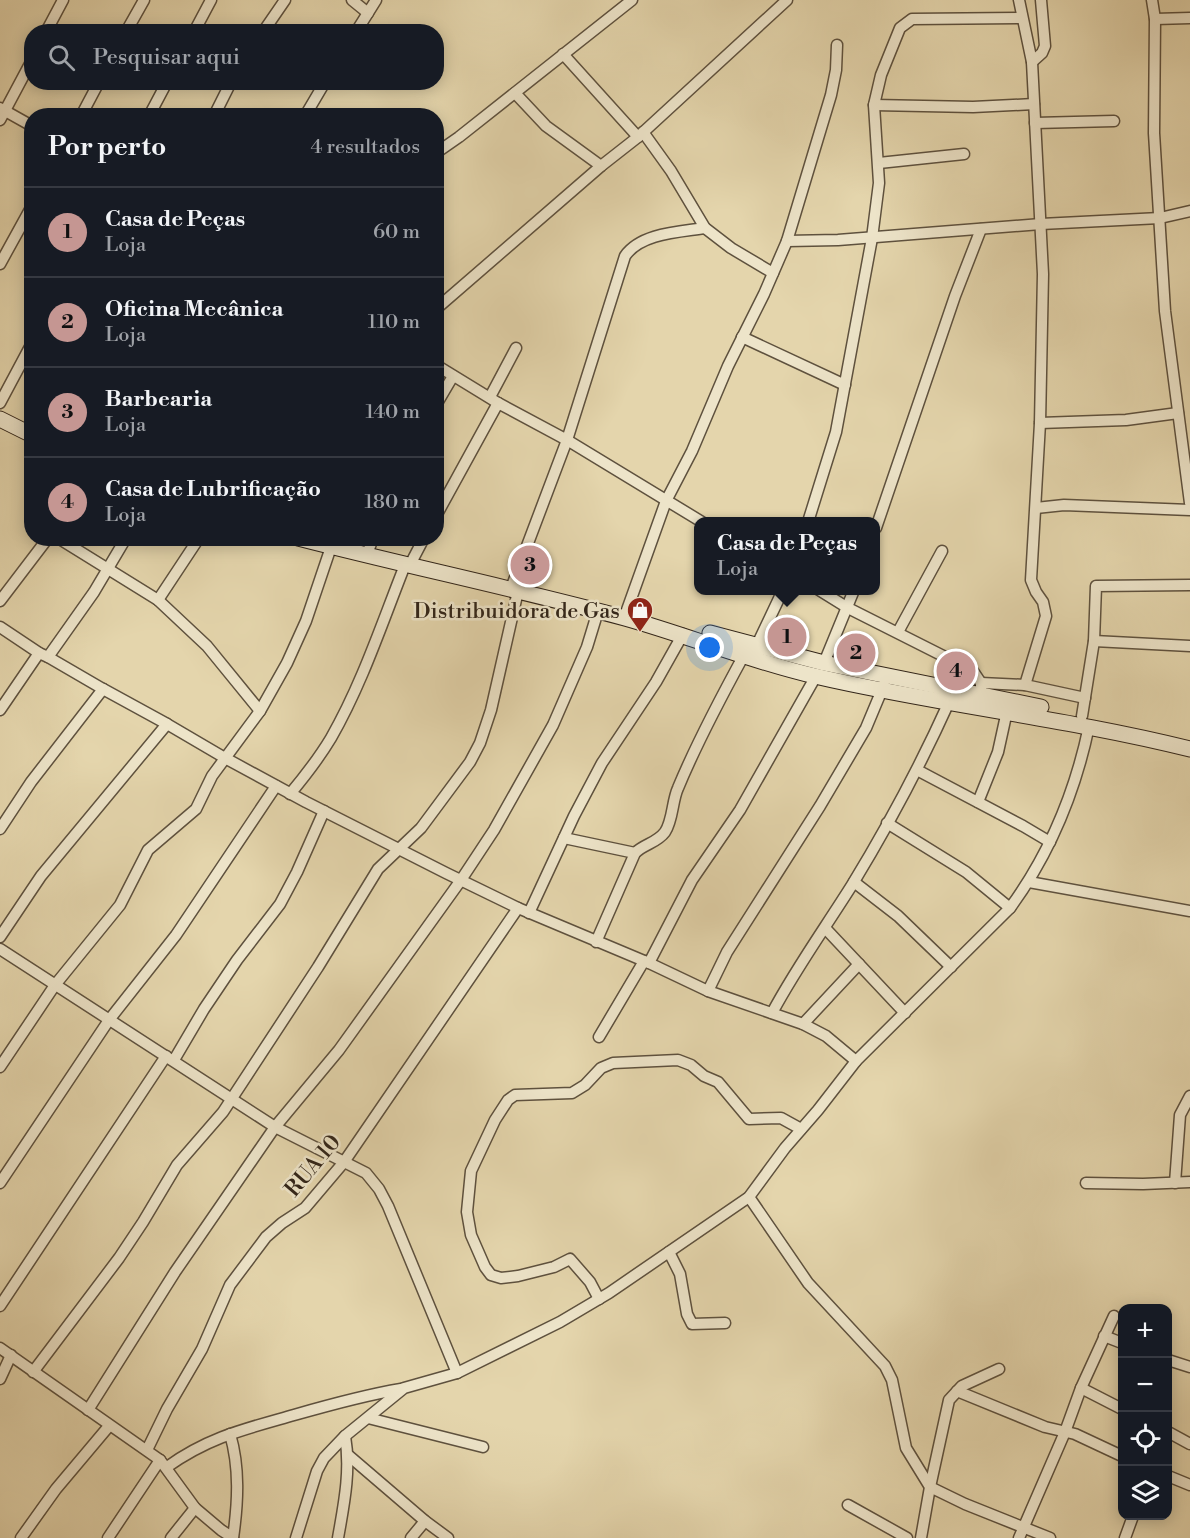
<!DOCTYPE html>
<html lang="pt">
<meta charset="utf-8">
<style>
:root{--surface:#171b24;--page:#20242c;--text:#f1f3f6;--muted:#9ea1a6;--line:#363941;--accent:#c59692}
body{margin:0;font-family:"Libre Bodoni",serif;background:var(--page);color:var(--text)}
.controls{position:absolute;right:18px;bottom:18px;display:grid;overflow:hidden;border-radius:12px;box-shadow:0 3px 15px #0003}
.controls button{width:54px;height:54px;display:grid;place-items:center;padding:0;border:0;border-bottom:2px solid var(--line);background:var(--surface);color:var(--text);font:30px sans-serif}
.you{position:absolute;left:710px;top:648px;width:21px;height:21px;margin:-15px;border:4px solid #fff;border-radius:50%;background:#1a73e8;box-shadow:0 0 0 9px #1a73e833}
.badge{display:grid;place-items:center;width:39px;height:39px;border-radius:50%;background:var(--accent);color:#111;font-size:20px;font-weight:700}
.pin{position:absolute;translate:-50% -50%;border:3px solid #fff;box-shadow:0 2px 6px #0006}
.popup{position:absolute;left:694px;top:517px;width:186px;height:78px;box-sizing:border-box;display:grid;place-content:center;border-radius:12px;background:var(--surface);filter:drop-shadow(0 2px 4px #0005);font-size:20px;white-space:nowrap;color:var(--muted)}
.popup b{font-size:22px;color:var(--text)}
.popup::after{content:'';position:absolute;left:50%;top:100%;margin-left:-12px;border:12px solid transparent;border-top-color:var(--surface)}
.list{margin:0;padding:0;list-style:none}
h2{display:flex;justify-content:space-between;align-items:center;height:78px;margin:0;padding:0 24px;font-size:26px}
h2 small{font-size:20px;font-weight:400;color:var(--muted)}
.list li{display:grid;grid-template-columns:39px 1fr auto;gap:18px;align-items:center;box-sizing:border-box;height:90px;padding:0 24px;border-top:2px solid var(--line)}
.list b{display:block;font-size:22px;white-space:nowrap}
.list p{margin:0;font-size:20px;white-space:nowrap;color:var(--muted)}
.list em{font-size:20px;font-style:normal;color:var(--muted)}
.icon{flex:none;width:33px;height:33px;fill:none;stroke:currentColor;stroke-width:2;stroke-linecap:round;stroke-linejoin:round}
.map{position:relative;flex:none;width:1190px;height:1538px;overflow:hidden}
.search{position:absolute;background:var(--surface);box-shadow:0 3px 15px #0003;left:24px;top:24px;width:420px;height:66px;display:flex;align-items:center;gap:15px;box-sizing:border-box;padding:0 21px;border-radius:24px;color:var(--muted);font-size:22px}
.panel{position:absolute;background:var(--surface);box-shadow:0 3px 15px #0003;left:24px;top:108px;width:420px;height:438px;border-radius:24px}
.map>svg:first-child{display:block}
</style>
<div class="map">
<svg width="1190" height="1538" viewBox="0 0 1190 1538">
<rect width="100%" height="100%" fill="#e4d5ac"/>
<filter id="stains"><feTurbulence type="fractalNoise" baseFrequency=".00333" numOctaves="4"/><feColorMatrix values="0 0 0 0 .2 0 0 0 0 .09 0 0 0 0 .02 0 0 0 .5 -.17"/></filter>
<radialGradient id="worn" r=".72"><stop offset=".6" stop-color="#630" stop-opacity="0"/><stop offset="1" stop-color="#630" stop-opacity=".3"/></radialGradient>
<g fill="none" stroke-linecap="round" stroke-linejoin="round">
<g stroke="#5e513e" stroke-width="13">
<g id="street">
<polyline points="352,0 368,13"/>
<polyline points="1019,0 1032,62 1043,274 1040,423 1031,580 1036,592 1043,602 1046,616 1025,685 1085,698"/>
<polyline points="1152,0 1155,19 1154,133 1165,311 1190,503"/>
<polyline points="1155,19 1190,18"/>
<polyline points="46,32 63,0"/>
<polyline points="126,32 144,0"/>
<polyline points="194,32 211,0"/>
<polyline points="263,32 285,0"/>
<polyline points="356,32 376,0"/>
<polyline points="563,54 638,137"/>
<polyline points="1032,62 1042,53 1045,46 1041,0"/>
<polyline points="515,93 546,126 601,166"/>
<polyline points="874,105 973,107 1034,104"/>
<polyline points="0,108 32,126"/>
<polyline points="81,116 99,82"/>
<polyline points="149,116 167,82"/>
<polyline points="214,116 231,82"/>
<polyline points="305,116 325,82"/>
<polyline points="0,120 32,60"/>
<polyline points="1035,123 1114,121"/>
<polyline points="643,132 671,171 705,228 731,248 773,273"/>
<polyline points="436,153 459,137 632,0"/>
<polyline points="879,163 964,154"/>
<polyline points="787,241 838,240 1041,224 1160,218 1190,211"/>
<polyline points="0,264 32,206"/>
<polyline points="436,309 601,166 638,137 787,0"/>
<polyline points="742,337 845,385"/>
<polyline points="436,365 498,403 567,440 702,522"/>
<polyline points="490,397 516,348"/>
<polyline points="0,403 32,343"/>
<polyline points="436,405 453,376"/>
<polyline points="1040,423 1126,420 1178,413"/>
<polyline points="1036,508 1064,505 1190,510"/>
<polyline points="436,516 498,403"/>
<polyline points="808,522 836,432 872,238 879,183 874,105 881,75 900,28 912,19 1022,18"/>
<polyline points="876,528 955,296 981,229"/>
<polyline points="58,538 158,600 207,646 260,711"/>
<polyline points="369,549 373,538"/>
<polyline points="413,559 424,538"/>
<path d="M513,583L567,440L625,256C641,233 680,232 705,228"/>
<polyline points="819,590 848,608 973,671 981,683 981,695"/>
<polyline points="158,600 199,538"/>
<polyline points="0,601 48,538"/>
<polyline points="627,610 666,501 692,451 728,366 764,294 787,241 831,95 836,70 837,45"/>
<polyline points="0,627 39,653 48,657 103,689 167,724 225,758 306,802 446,873 518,908 649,963 708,991 803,1024 826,1036 856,1061"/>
<polyline points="898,632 942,551"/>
<polyline points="1094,641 1190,646"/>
<polyline points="756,647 783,590"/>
<polyline points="48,657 94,592 126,538"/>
<polyline points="824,663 854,590"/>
<polyline points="981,683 1025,685"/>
<polyline points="0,710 39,653"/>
<polyline points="1082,716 1094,641 1096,586 1190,585"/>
<polyline points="917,770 1023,826 1050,842"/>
<path d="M290,794C305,776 319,758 331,738C362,684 382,623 405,565"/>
<polyline points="978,802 998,752 1007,711"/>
<polyline points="887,823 966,872 1010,908"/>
<polyline points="0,829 31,782 103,689"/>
<polyline points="564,838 635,853"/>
<polyline points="854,882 898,916 951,967"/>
<polyline points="1029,882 1190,911"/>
<polyline points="529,913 574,816 602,763 656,682 683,634"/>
<polyline points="825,928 905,1013"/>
<polyline points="0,937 41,876 167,724"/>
<path d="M596,942L635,853C644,844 657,843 665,832C673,820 672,801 678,788C697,742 720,699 744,655"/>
<polyline points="0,949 275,1127 366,1173 379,1189 388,1206 457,1373"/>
<polyline points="649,963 692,880 740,810 816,676"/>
<polyline points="708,991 727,952 820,806 866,728 884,685"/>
<path d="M772,1013C796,968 825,928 852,885C888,826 921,764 949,702"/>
<polyline points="803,1024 859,964"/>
<polyline points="599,1037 644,961"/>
<polyline points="174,1060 204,1009 237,960 280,904 297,872 324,811"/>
<polyline points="0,1067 55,985 120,905 148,850 196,809 212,776 260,711 287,663 306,621 331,547"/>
<polyline points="0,1183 109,1020 176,935 276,786"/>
<polyline points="1086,1183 1143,1184 1190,1182"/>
<polyline points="1175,1183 1180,1115 1190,1096"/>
<polyline points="749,1197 808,1283 885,1366 892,1380 906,1448 930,1487 921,1538"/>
<polyline points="669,1252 680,1274 687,1314 692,1324 725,1323"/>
<polyline points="599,1299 590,1282 570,1259 554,1267 518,1276 501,1278 491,1275 485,1267 471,1235 467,1212 471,1171 495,1120 508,1100 515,1095 572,1093 585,1085 601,1068 613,1063 678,1060 691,1065 704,1076 718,1082 749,1119 781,1118 801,1129"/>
<polyline points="0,1306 166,1056"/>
<polyline points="1104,1336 1122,1343"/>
<polyline points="0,1348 160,1460 195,1508 221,1530 233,1538"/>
<polyline points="1168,1360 1190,1367"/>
<polyline points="999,1369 962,1386 949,1400 930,1487 965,1504 1050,1538"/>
<polyline points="33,1372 119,1258 143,1222 177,1165 223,1112 318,967 378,869 421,828 470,762 480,743 491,710 518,591"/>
<polyline points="0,1379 11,1355"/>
<polyline points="1081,1388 1122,1409"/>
<polyline points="957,1391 1045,1427 1075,1434 1122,1456"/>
<polyline points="88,1410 175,1272 275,1127 339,1050 461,880 494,830 553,725 587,647 598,611"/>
<polyline points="368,1418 483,1447"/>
<polyline points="1168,1432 1190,1444"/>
<path d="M230,1434C240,1468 238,1503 233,1538"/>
<polyline points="147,1450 167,1409 202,1349 230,1285 266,1237 282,1223 305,1208 344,1162 518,908"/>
<polyline points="348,1455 425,1521 448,1538"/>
<path d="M167,1467C209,1437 245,1429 294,1415C329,1405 365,1395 401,1389"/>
<polyline points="1168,1476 1190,1485"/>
<polyline points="848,1505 907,1538"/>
<polyline points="21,1538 56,1489 109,1426"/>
<polyline points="108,1538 160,1460"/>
<polyline points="171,1538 195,1508"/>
<path d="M296,1538L317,1471L324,1458L345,1436L404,1388L457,1373L560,1322L609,1293L749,1197L785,1148L818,1110L856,1061L1010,908C1051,852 1075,793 1089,726"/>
<path d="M338,1538C344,1504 351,1470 345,1436"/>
<polyline points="411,1538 425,1521"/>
<polyline points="1019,1538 1065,1432 1081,1388 1114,1316"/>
<polyline points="1125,1538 1133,1516"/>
</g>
</g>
<g stroke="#322519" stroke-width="17">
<g id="secondary">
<polyline points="0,419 32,435"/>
<path d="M298,538C407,566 517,589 625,618C689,636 750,661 815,676C939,705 1066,718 1190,749"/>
<polyline points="710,633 824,663 1041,707"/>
</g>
</g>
<use href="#street" stroke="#ede4c9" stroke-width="10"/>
<use href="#secondary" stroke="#ede4c9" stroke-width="15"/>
</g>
<defs>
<g id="shop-pin" transform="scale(1.35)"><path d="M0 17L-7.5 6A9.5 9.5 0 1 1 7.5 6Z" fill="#8f2418" stroke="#ede4c9"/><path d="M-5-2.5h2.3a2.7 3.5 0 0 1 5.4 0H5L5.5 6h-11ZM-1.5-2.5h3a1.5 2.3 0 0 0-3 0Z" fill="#fff"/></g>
</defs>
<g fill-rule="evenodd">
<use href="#shop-pin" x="640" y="610"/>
</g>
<g text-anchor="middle" stroke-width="5" stroke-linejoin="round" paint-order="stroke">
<g font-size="22" fill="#322519" stroke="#ede4c9" text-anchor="end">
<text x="620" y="618">Distribuidora de Gas</text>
</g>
<g font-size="22" fill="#322519" stroke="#ede4c9">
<text transform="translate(312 1165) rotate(-50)" y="8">RUA 10</text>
</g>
</g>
<rect width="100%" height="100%" filter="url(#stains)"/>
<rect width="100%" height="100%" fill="url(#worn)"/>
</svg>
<div class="controls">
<button>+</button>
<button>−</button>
<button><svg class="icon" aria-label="locate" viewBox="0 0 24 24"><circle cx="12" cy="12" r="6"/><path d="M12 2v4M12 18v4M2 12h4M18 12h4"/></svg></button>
<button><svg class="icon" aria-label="layers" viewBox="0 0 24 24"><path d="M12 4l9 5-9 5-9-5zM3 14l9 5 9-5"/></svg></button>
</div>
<div class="you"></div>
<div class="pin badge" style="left:787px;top:637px">1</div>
<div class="popup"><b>Casa de Peças</b>Loja</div>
<div class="pin badge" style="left:856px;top:653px">2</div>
<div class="pin badge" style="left:530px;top:565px">3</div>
<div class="pin badge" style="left:956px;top:671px">4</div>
<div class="search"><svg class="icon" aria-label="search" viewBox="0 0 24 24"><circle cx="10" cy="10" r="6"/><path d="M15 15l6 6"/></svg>Pesquisar aqui</div>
<section class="panel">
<h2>Por perto<small>4 resultados</small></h2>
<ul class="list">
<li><span class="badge">1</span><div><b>Casa de Peças</b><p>Loja</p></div><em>60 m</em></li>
<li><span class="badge">2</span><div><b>Oficina Mecânica</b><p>Loja</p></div><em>110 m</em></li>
<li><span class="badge">3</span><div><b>Barbearia</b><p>Loja</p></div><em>140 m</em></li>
<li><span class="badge">4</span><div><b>Casa de Lubrificação</b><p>Loja</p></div><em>180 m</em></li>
</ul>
</section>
</div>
